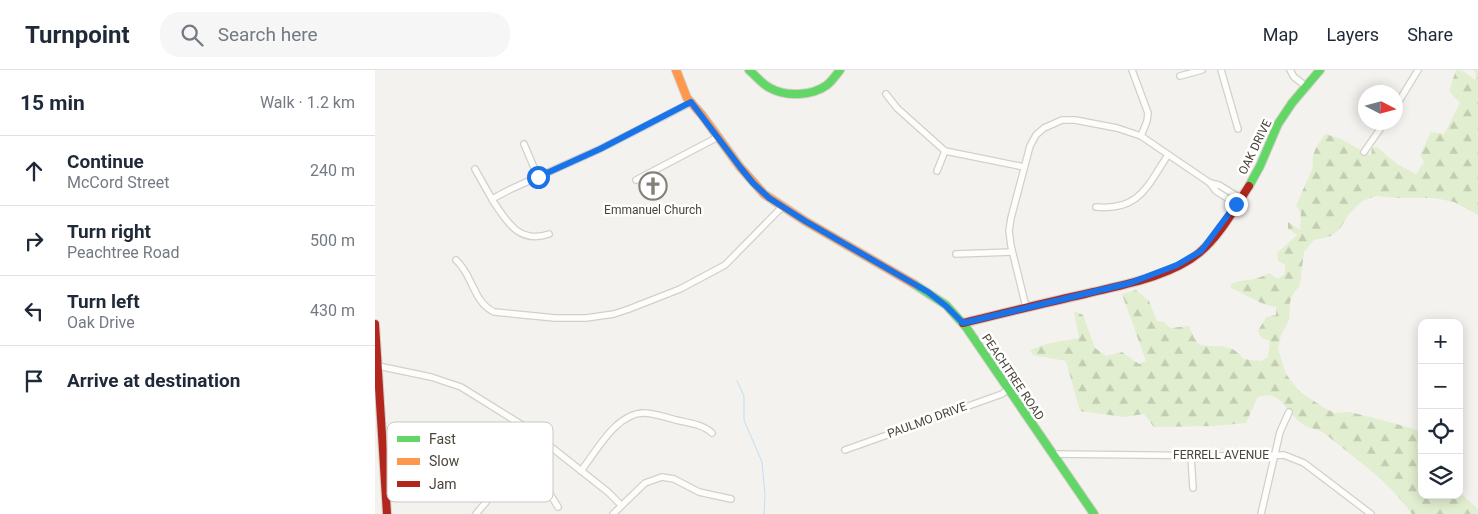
<!DOCTYPE html>
<meta charset="utf-8">
<style>
:root{--surface:#fff;--page:#f6f6f7;--text:#1f2937;--muted:#747a83;--line:#e0e1e3}
body{margin:0;font-family:Roboto,sans-serif;background:var(--page);color:var(--text)}
.controls{position:absolute;right:15px;bottom:15px;display:grid;overflow:hidden;border-radius:10px;box-shadow:0 2px 12px #0003}
.controls button{width:45px;height:45px;display:grid;place-items:center;padding:0;border:0;border-bottom:1px solid var(--line);background:var(--surface);color:var(--text);font:25px sans-serif}
.compass{position:absolute;left:983px;top:15px;width:45px;height:45px;border-radius:50%;background:var(--surface);box-shadow:0 2px 12px #0003;rotate:96deg}
.stop{position:absolute;width:15px;height:15px;margin:-11px;border:4px solid #1a73e8;border-radius:50%;background:#fff}
.stop.end{background:#1a73e8;border-color:#fff;box-shadow:0 1px 5px #0008}
.list{margin:0;padding:0;list-style:none}
h2{display:flex;justify-content:space-between;align-items:center;height:65px;margin:0;padding:0 20px;font-size:21px}
h2 small{font-size:16px;font-weight:400;color:var(--muted)}
.list li{display:grid;grid-template-columns:32px 1fr auto;gap:15px;align-items:center;box-sizing:border-box;height:70px;padding:0 20px;border-top:1px solid var(--line)}
.list b{display:block;font-size:19px;white-space:nowrap}
.list p{margin:0;font-size:16px;white-space:nowrap;color:var(--muted)}
.list em{font-size:16px;font-style:normal;color:var(--muted)}
.icon{flex:none;width:28px;height:28px;fill:none;stroke:currentColor;stroke-width:2;stroke-linecap:round;stroke-linejoin:round}
.map{position:relative;flex:none;width:1103px;height:444px;overflow:hidden}
header{display:flex;align-items:center;gap:30px;box-sizing:border-box;height:70px;padding:0 25px;background:var(--surface);border-bottom:1px solid var(--line)}
header strong{font-size:24px}
nav{display:flex;gap:28px;margin-inline-start:auto;font-size:18px}
.search{width:350px;height:45px;background:var(--page);display:flex;align-items:center;gap:12px;box-sizing:border-box;padding:0 18px;border-radius:20px;color:var(--muted);font-size:19px}
main{display:flex}
aside{flex:1;background:var(--surface)}
.map>svg:first-child{display:block}
</style>
<header>
<strong>Turnpoint</strong>
<div class="search"><svg class="icon" aria-label="search" viewBox="0 0 24 24"><circle cx="10" cy="10" r="6"/><path d="M15 15l6 6"/></svg>Search here</div>
<nav><a>Map</a><a>Layers</a><a>Share</a></nav>
</header>
<main>
<aside>
<h2>15 min<small>Walk · 1.2 km</small></h2>
<ul class="list">
<li><svg class="icon" aria-label="ahead" viewBox="0 0 24 24"><path d="M12 20V5M6 11l6-6 6 6"/></svg><div><b>Continue</b><p>McCord Street</p></div><em>240 m</em></li>
<li><svg class="icon" aria-label="right" viewBox="0 0 24 24"><path d="M7 20v-9h11M14 6l5 5-5 5"/></svg><div><b>Turn right</b><p>Peachtree Road</p></div><em>500 m</em></li>
<li><svg class="icon" aria-label="left" viewBox="0 0 24 24"><path d="M17 20v-9H6M10 6l-5 5 5 5"/></svg><div><b>Turn left</b><p>Oak Drive</p></div><em>430 m</em></li>
<li><svg class="icon" aria-label="arrive" viewBox="0 0 24 24"><path d="M6 21V4h12l-3 4 3 4H6"/></svg><div><b>Arrive at destination</b></div></li>
</ul>
</aside>
<div class="map">
<svg width="1103" height="444" viewBox="0 0 1103 444">
<defs>
<pattern id="forest-firs" width="22" height="20" patternUnits="userSpaceOnUse" patternTransform="scale(1.25)"><rect width="22" height="20" fill="#e1eecf"/><path d="M5 1l3.5 6h-7zM16 11l3.5 6h-7z" fill="#c3cdb2"/></pattern>
</defs>
<rect width="100%" height="100%" fill="#f4f2ee"/>
<path fill="url(#forest-firs)" d="M1081,0L1088,1L1100,10L1101,3L1098,0H1103V145L1079,132L1059,128H1021L1001,126L987,131L974,144L964,160L956,166L939,170L929,182L925,215L918,224L915,232L914,250L906,265L903,279L911,304L924,321L949,338L960,343L975,342L999,348L1036,358L1047,363V425H1084V422L1103,439V444H1037C1016,415 992,397 964,375C958,371 952,364 945,361C941,358 935,359 931,356C912,347 907,316 882,328L871,353L838,356L779,357L769,344L749,347L705,341L691,291L658,285L655,280L671,274L704,268L699,241L708,245L720,278L731,286L747,282L764,294L771,291L747,224L761,220L774,231L782,251L789,252L795,258L814,256L819,268L825,275C845,278 855,272 869,289L886,291L893,287L895,271L886,268L883,261L891,247L901,245V237C885,235 871,224 856,218V214C871,208 879,212 894,203L903,209L910,204V195L903,191L902,183L922,165L913,159V152L925,160L926,142L921,136L938,97C935,85 943,73 951,64L966,69L996,86L997,78L1002,77L1022,94L1041,104L1049,92L1045,85L1056,62L1069,64L1085,33L1074,21Z"/>
<g fill="none" stroke-linecap="round" stroke-linejoin="round">
<polyline stroke="#c0ddf1" stroke-width="1" points="362,311 369,326 369,350 387,392 390,425 389,444"/>
<g stroke="#d2d0cb" stroke-width="8">
<g id="street">
<polyline points="757,0 773,43 772,51 766,66"/>
<polyline points="846,0 863,59"/>
<polyline points="915,0 919,7 932,17"/>
<polyline points="805,6 827,0"/>
<polyline points="511,24 522,38 570,81 649,97"/>
<polyline points="1021,36 1043,0"/>
<polyline points="149,74 163,107"/>
<polyline points="989,82 1010,52"/>
<path d="M100,99C106,110 112,120 118,131C132,152 144,174 174,164"/>
<polyline points="562,101 570,81"/>
<polyline points="261,110 343,67"/>
<polyline points="117,129 136,119 225,79 317,32"/>
<polyline points="861,134 841,121 835,113 844,115 865,128"/>
<path d="M721,137C765,141 772,116 793,85"/>
<polyline points="581,184 637,182"/>
<path d="M81,190C98,205 98,232 119,242L180,248H211L239,244L254,239L305,219L350,195L407,137"/>
<polyline points="651,237 636,176 634,161 636,148 655,76 661,65 669,58 687,50 700,50 742,58 766,66 835,113"/>
<polyline points="3,296 56,307 86,317 152,358 233,422 246,435"/>
<polyline points="470,380 627,324 633,319"/>
<polyline points="678,384 856,386 909,385 929,393 996,444"/>
<polyline points="816,386 818,418"/>
<polyline points="141,397 175,424 183,437"/>
<path d="M206,401C222,380 242,342 270,343C281,344 291,347 301,350C313,353 328,354 337,363"/>
<polyline points="94,409 115,428"/>
<polyline points="101,444 165,368"/>
<polyline points="238,444 270,413 287,407 299,409 324,422 356,429"/>
<polyline points="886,444 905,362 914,342"/>
</g>
</g>
<g stroke="#d3cfc5" stroke-width="10">
<g id="fast">
<path d="M374,0C381,6 387,14 395,18C411,27 437,26 452,15C457,11 461,5 465,0"/>
<polyline points="874,116 885,96 903,54 917,33 945,0"/>
<polyline points="539,214 571,235 591,257 719,444"/>
</g>
</g>
<g stroke="#d3cfc5" stroke-width="10">
<polyline id="slow" points="301,0 312,28 327,45 365,97 389,124 430,151 539,214"/>
</g>
<g stroke="#d3cfc5" stroke-width="10">
<g id="jam">
<path d="M588,253C629,243 669,233 710,224C746,215 795,207 824,183C845,166 859,139 874,116"/>
<polyline points="0,254 12,444"/>
</g>
</g>
<use href="#street" stroke="#fdfdfc" stroke-width="5.5"/>
<use href="#fast" stroke="#63d668" stroke-width="8"/>
<use href="#slow" stroke="#ff974d" stroke-width="8"/>
<use href="#jam" stroke="#b3261e" stroke-width="8"/>
</g>
<g fill="none" stroke-linecap="round" stroke-linejoin="round">
<polyline stroke="#1a73e8" stroke-width="6" points="163,107 225,79 316,32 365,97 378,113 394,128 430,151 553,222 571,236 588,253 755,213 802,195 826,181 861,134"/>
</g>
<defs>
<g id="church-ring" transform="scale(1.4375)"><circle r="9.5" fill="#fff" stroke="#868178" stroke-width="1.5"/><path d="M-1.2-6h2.4v3.5h3.3v2.4h-3.3V6h-2.4V-.1h-3.3v-2.4h3.3Z" fill="#868178"/></g>
</defs>
<g fill-rule="evenodd">
<use href="#church-ring" x="278" y="116"/>
</g>
<g text-anchor="middle" stroke-width="5" stroke-linejoin="round" paint-order="stroke">
<g font-size="12" fill="#4b4439" stroke="#fff">
<text transform="translate(880 77) rotate(-64)" y="4">OAK DRIVE</text>
<text transform="translate(638 307) rotate(56)" y="4">PEACHTREE ROAD</text>
<text transform="translate(552 350) rotate(-20)" y="4">PAULMO DRIVE</text>
<text x="846" y="389">FERRELL AVENUE</text>
</g>
<g font-size="12" fill="#4b4439" stroke="#fff">
<text x="278" y="144">Emmanuel Church</text>
</g>
</g>
<rect x="12" y="352" width="166" height="80" rx="8" fill="#fff" stroke="#c9c7c4" stroke-width="1"/>
<rect x="22" y="366" width="23" height="6" fill="#63d668"/>
<rect x="22" y="388" width="23" height="7" fill="#ff974d"/>
<rect x="22" y="411" width="23" height="6" fill="#b3261e"/>
<g font-size="14" fill="#4b4439">
<text x="54" y="374">Fast</text>
<text x="54" y="396">Slow</text>
<text x="54" y="419">Jam</text>
</g>
</svg>
<div class="controls">
<button>+</button>
<button>−</button>
<button><svg class="icon" aria-label="locate" viewBox="0 0 24 24"><circle cx="12" cy="12" r="6"/><path d="M12 2v4M12 18v4M2 12h4M18 12h4"/></svg></button>
<button><svg class="icon" aria-label="layers" viewBox="0 0 24 24"><path d="M12 4l9 5-9 5-9-5zM3 14l9 5 9-5"/></svg></button>
</div>
<svg class="compass" viewBox="-18 -18 36 36"><path d="M0-13l5 13h-10z" fill="#e53935"/><path d="M0 13l5-13h-10z" fill="#747a83"/></svg>
<div class="stop" style="left:163px;top:107px"></div>
<div class="stop end" style="left:861px;top:134px"></div>
</div>
</main>
